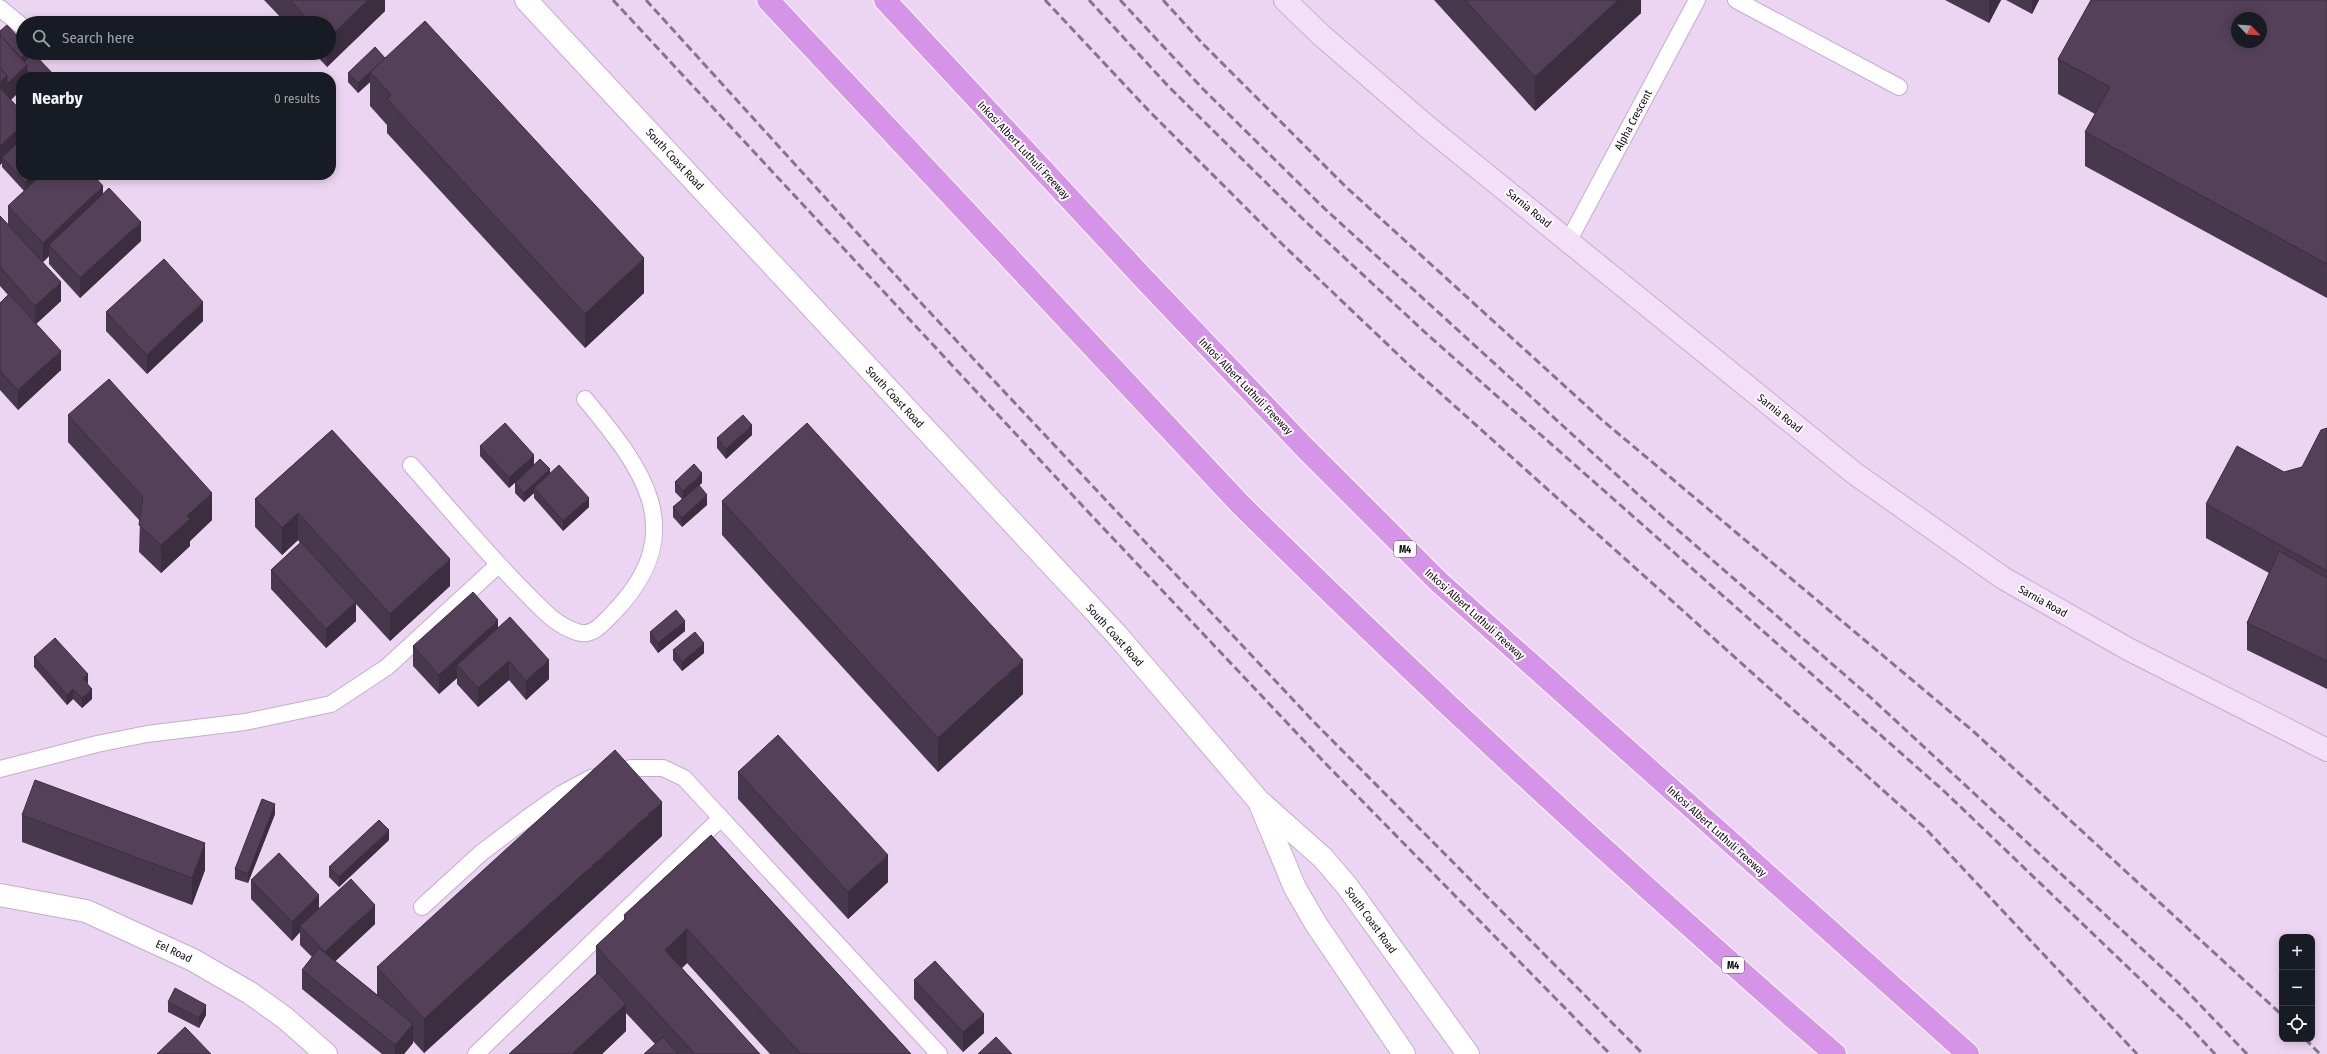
<!DOCTYPE html>
<meta charset="utf-8">
<style>
:root{--surface:#171b24;--page:#20242c;--text:#f1f3f6;--muted:#9ea1a6;--line:#363941}
body{margin:0;font-family:"Fira Sans Condensed",sans-serif;background:var(--page);color:var(--text)}
.controls{position:absolute;right:12px;bottom:12px;display:grid;overflow:hidden;border-radius:8px;box-shadow:0 2px 10px #0003}
.controls button{width:36px;height:36px;display:grid;place-items:center;padding:0;border:0;border-bottom:1px solid var(--line);background:var(--surface);color:var(--text);font:20px sans-serif}
.compass{position:absolute;left:2231px;top:12px;width:36px;height:36px;border-radius:50%;background:var(--surface);box-shadow:0 2px 10px #0003;rotate:115deg}
.list{margin:0;padding:0;list-style:none}
h2{display:flex;justify-content:space-between;align-items:center;height:52px;margin:0;padding:0 16px;font-size:17px}
h2 small{font-size:13px;font-weight:400;color:var(--muted)}
.icon{flex:none;width:22px;height:22px;fill:none;stroke:currentColor;stroke-width:2;stroke-linecap:round;stroke-linejoin:round}
.map{position:relative;flex:none;width:2327px;height:1054px;overflow:hidden}
.search{position:absolute;background:var(--surface);box-shadow:0 2px 10px #0003;left:16px;top:16px;width:320px;height:44px;display:flex;align-items:center;gap:10px;box-sizing:border-box;padding:0 14px;border-radius:22px;color:var(--muted);font-size:15px}
.panel{position:absolute;background:var(--surface);box-shadow:0 2px 10px #0003;left:16px;top:72px;width:320px;height:108px;border-radius:16px}
.map>svg:first-child{display:block}
</style>
<div class="map">
<svg width="2327" height="1054" viewBox="0 0 2327 1054">
<rect width="100%" height="100%" fill="#ecd5f3"/>
<g fill="none" stroke-linecap="round" stroke-linejoin="round">
<g stroke="#c3adca" stroke-width="18">
<g id="service">
<polyline points="1736,0 1899,87"/>
<polyline points="0,8 23,27"/>
<polyline points="1569,240 1697,0"/>
<path d="M411,465C447,506 482,548 520,587C537,604 554,625 577,632C593,638 605,621 616,610C691,530 642,468 585,399"/>
<polyline points="0,769 97,744 147,734 245,722 331,704 387,667 498,565"/>
<polyline points="422,907 481,853 530,816 561,794 591,778 631,768 663,768 684,778 939,1054"/>
<polyline points="476,1054 720,819"/>
</g>
</g>
<g stroke="#c3adca" stroke-width="24">
<polyline id="minor" points="0,895 86,911 193,960 250,993 285,1018 326,1054"/>
</g>
<g stroke="#c3adca" stroke-width="24">
<g id="tertiary">
<polyline points="526,0 1117,635 1258,800 1323,858 1347,886 1468,1054"/>
<polyline points="1260,804 1295,888 1316,924 1404,1054"/>
</g>
</g>
<g stroke="#c3adca" stroke-width="24">
<polyline id="secondary" points="1285,0 1321,35 1430,129 1854,473 2003,578 2128,649 2327,750"/>
</g>
<g stroke="#fff" stroke-width="24">
<g id="motorway">
<path d="M768,0L1240,504C1432,694 1631,877 1835,1054"/>
<polyline points="885,0 1146,281 1306,449 1439,582 1968,1054"/>
</g>
</g>
<use href="#service" stroke="#fff" stroke-width="16"/>
<use href="#minor" stroke="#fff" stroke-width="22"/>
<use href="#tertiary" stroke="#fff" stroke-width="22"/>
<use href="#secondary" stroke="#f3dff8" stroke-width="22"/>
<use href="#motorway" stroke="#d694e8" stroke-width="22"/>
<g stroke="#85758a" stroke-width="3" stroke-dasharray="8 4" stroke-linecap="butt">
<polyline points="613,0 1091,515 1325,763 1610,1054"/>
<polyline points="646,0 908,289 1313,721 1643,1054"/>
<polyline points="1045,0 1150,112 1282,244 1409,365 1924,827 2137,1054"/>
<polyline points="1089,0 1169,87 1306,222 1429,336 1945,792 2186,1023 2215,1054"/>
<polyline points="1120,0 1203,89 1325,209 1664,518 1869,696 2182,986 2247,1054"/>
<polyline points="1163,0 1204,45 1346,187 1602,420 1973,731 2282,1015"/>
<polyline points="2305,1039 2320,1054"/>
</g>
</g>
<g fill="#48384d">
<polygon points="264,0 385,0 385,11 327,67 314,53 329,53 329,23 286,23"/>
<polygon points="1434,0 1641,0 1641,13 1535,111"/>
<polygon points="1945,0 2001,0 1989,23"/>
<polygon points="2006,0 2039,0 2032,14"/>
<polygon points="2327,0 2327,298 2085,166 2085,132 2095,114 2058,94 2058,59"/>
<polygon points="0,31 31,53 31,56 56,77 21,77 21,90 11,100 21,175 103,194 141,241 80,298 49,264 49,256 43,262 61,301 36,324 61,370 18,410 0,390 0,303 8,295 0,286 0,216 8,224 8,206 24,191 2,167 2,163 0,165"/>
<polygon points="385,58 644,293 585,348 387,133 387,125 370,106 370,82 358,93 348,82 348,73"/>
<polygon points="106,312 203,321 147,374 106,331"/>
<polygon points="68,415 212,520 190,541 190,546 161,573 139,552 140,521 68,442"/>
<polygon points="2327,428 2327,689 2247,650 2247,623 2269,573 2206,538 2206,504 2284,472 2302,467"/>
<polygon points="332,430 450,586 390,641 356,604 356,621 326,648 271,589 271,570 300,543 298,540 282,555 255,527 255,499"/>
<polygon points="752,435 726,459 717,448 717,438"/>
<polygon points="480,446 534,465 550,474 589,507 563,531 534,498 534,493 524,502 515,493 515,483 519,479 509,488 480,456"/>
<polygon points="675,482 702,483 699,485 707,505 682,527 673,517 673,507 682,499 675,492"/>
<polygon points="722,501 1023,694 938,772 722,535"/>
<polygon points="498,627 549,679 526,700 509,680 478,707 457,684 457,678 439,694 413,666 413,646"/>
<polygon points="685,631 658,653 650,642 650,632"/>
<polygon points="673,650 704,653 682,671 673,660"/>
<polygon points="34,657 92,699 82,708 73,699 67,705 34,667"/>
<polygon points="738,772 888,882 848,919 738,799"/>
<polygon points="275,814 248,883 235,879 235,869"/>
<polygon points="22,815 205,870 192,905 22,842"/>
<polygon points="711,835 911,1054 770,1054 687,963 682,968 760,1054 644,1054 655,1044 626,1013 626,1031 602,1054 509,1054 596,974 596,946 624,920 624,915"/>
<polygon points="662,836 424,1053 413,1041 413,1043 404,1054 382,1054 302,989 302,970 312,957 300,945 300,932 292,941 251,899 251,880 319,908 375,924 335,961 377,995 377,967"/>
<polygon points="389,840 339,887 329,877 329,867"/>
<polygon points="914,980 984,1033 963,1052 914,999"/>
<polygon points="168,1002 206,1015 199,1028 168,1012"/>
</g>
<g fill="#3b2e3e">
<polygon points="368,0 385,0 385,11 327,67 327,53 329,53 329,38"/>
<polygon points="1618,0 1641,0 1641,13 1535,111 1535,77"/>
<polygon points="1989,0 2001,0 1989,23"/>
<polygon points="2032,0 2039,0 2032,14"/>
<polygon points="27,53 31,53 31,60 23,66 18,61"/>
<polygon points="385,58 370,72 370,82 358,93 358,83"/>
<polygon points="27,65 27,77 21,77 21,90 0,109 0,82 7,76"/>
<polygon points="21,126 21,145 2,157 2,163 0,165 0,146"/>
<polygon points="33,175 44,175 25,192 25,182"/>
<polygon points="103,186 103,205 49,245 49,256 43,262 43,243"/>
<polygon points="141,222 141,241 80,298 80,278"/>
<polygon points="644,258 644,293 585,348 585,314"/>
<polygon points="61,282 61,301 35,325 35,306"/>
<polygon points="203,302 203,321 147,374 147,355"/>
<polygon points="61,351 61,370 18,410 18,390"/>
<polygon points="752,425 752,435 726,459 726,449"/>
<polygon points="534,455 534,465 509,488 509,478"/>
<polygon points="550,469 550,479 534,488 534,493 524,502 524,493"/>
<polygon points="702,473 702,483 683,500 683,491"/>
<polygon points="212,493 212,520 190,541 190,546 161,573 161,545 187,516"/>
<polygon points="707,495 707,505 682,527 682,518"/>
<polygon points="589,498 589,507 563,531 563,521"/>
<polygon points="298,513 298,540 282,555 282,528"/>
<polygon points="450,559 450,586 390,641 390,614"/>
<polygon points="356,602 356,621 326,648 326,629"/>
<polygon points="498,620 498,639 457,665 457,678 439,694 439,675"/>
<polygon points="685,621 685,631 658,653 658,643"/>
<polygon points="704,643 704,653 682,671 682,662"/>
<polygon points="549,660 549,679 526,700 526,681"/>
<polygon points="1023,660 1023,694 938,772 938,738"/>
<polygon points="509,661 509,680 478,707 478,688"/>
<polygon points="88,674 88,684 83,679"/>
<polygon points="73,689 73,699 67,705 67,695"/>
<polygon points="92,689 92,699 82,708 82,698"/>
<polygon points="662,802 662,836 424,1053 424,1019"/>
<polygon points="275,804 275,814 248,883 248,874"/>
<polygon points="389,830 389,840 339,887 339,877"/>
<polygon points="205,843 205,870 192,905 192,878"/>
<polygon points="888,855 888,882 848,919 848,892"/>
<polygon points="319,895 319,914 300,926 300,932 292,941 292,922"/>
<polygon points="375,905 375,924 325,971 325,952"/>
<polygon points="687,929 687,963 665,984 665,950"/>
<polygon points="626,1004 626,1031 602,1054 573,1054 573,1053"/>
<polygon points="206,1005 206,1015 199,1028 199,1018"/>
<polygon points="984,1014 984,1033 963,1052 963,1032"/>
<polygon points="413,1024 413,1043 404,1054 395,1054 395,1045"/>
</g>
<g fill="#544159" stroke="#3b2e3e" fill-rule="evenodd">
<polygon points="290,0 368,0 329,38 329,23 311,23"/>
<polygon points="1465,0 1618,0 1535,77"/>
<path d="M2091,0H2327V264L2085,132L2110,87L2058,59ZM2237,18H2261V42H2237Z"/>
<polygon points="425,21 644,258 585,314 387,99 391,95 370,72"/>
<polygon points="7,25 23,42 23,53 27,53 21,58 0,35 0,31"/>
<polygon points="0,35 27,65 7,84 7,76 0,68"/>
<polygon points="375,47 385,58 358,83 348,73"/>
<polygon points="33,53 56,77 33,77 27,71 27,65 24,62"/>
<polygon points="0,68 7,76 0,82"/>
<polygon points="1,89 21,111 21,126 0,146 0,90"/>
<polygon points="21,140 21,175 33,175 25,182 2,157"/>
<polygon points="41,175 93,175 103,186 43,243 8,206"/>
<polygon points="109,188 141,222 80,278 49,245"/>
<polygon points="0,216 61,282 35,306 0,267"/>
<polygon points="164,259 203,302 147,355 106,312"/>
<polygon points="9,294 61,351 18,390 0,371 0,303"/>
<polygon points="109,379 212,493 187,516 190,519 161,545 139,525 143,497 68,415"/>
<polygon points="743,415 752,425 726,449 717,438"/>
<polygon points="505,423 534,455 509,478 480,446"/>
<polygon points="807,423 1023,660 938,738 722,501"/>
<polygon points="2327,428 2327,571 2206,504 2237,446 2284,472 2302,467 2321,430"/>
<polygon points="332,430 450,559 390,614 298,513 282,528 255,499"/>
<polygon points="540,459 550,469 524,493 515,483"/>
<polygon points="694,464 702,473 683,491 675,482"/>
<polygon points="559,465 589,498 563,521 534,488"/>
<polygon points="699,485 707,495 682,518 673,507"/>
<polygon points="301,542 356,602 326,629 271,570"/>
<polygon points="2279,551 2327,578 2327,661 2247,623"/>
<polygon points="473,592 498,620 439,675 413,646"/>
<polygon points="676,610 685,621 658,643 650,632"/>
<polygon points="510,617 549,660 526,681 509,661 478,688 457,665"/>
<polygon points="695,632 704,643 682,662 673,650"/>
<polygon points="55,638 88,674 83,679 92,689 82,698 73,689 67,695 34,657"/>
<polygon points="778,735 888,855 848,892 738,772"/>
<polygon points="615,750 662,802 424,1019 377,967"/>
<polygon points="35,780 205,843 192,878 22,815"/>
<polygon points="262,799 275,804 248,874 235,869"/>
<polygon points="379,820 389,830 339,877 329,867"/>
<polygon points="711,835 911,1054 801,1054 687,929 665,950 760,1054 695,1054 596,946 626,918 624,915"/>
<polygon points="279,853 319,895 292,922 251,880"/>
<polygon points="351,879 375,905 325,952 300,926"/>
<polygon points="319,948 413,1024 395,1045 302,970"/>
<polygon points="935,961 984,1014 963,1032 914,980"/>
<polygon points="598,973 626,1004 573,1053 573,1054 509,1054"/>
<polygon points="175,988 206,1005 199,1018 168,1002"/>
<polygon points="185,1027 211,1054 157,1054"/>
<polygon points="663,1037 678,1054 644,1054"/>
<polygon points="996,1037 1012,1054 978,1054"/>
</g>
<g text-anchor="middle" stroke-width="4" stroke-linejoin="round" paint-order="stroke">
<g fill="#fff" stroke="#59545a" stroke-width="1">
<rect x="1394" y="541" width="22" height="16" rx="3"/>
<rect x="1722" y="957" width="22" height="16" rx="3"/>
</g>
<g font-size="10" font-weight="bold" fill="#120a14">
<text x="1405" y="553">M4</text>
<text x="1733" y="969">M4</text>
</g>
<g font-size="11" fill="#120a14" stroke="#fff">
<text transform="translate(1633 120) rotate(-62)" y="4">Alpha Crescent</text>
<text transform="translate(1024 150) rotate(47)" y="4">Inkosi Albert Luthuli Freeway</text>
<text transform="translate(675 159) rotate(47)" y="4">South Coast Road</text>
<text transform="translate(1529 208) rotate(39)" y="4">Sarnia Road</text>
<text transform="translate(1246 386) rotate(46)" y="4">Inkosi Albert Luthuli Freeway</text>
<text transform="translate(895 397) rotate(47)" y="4">South Coast Road</text>
<text transform="translate(1780 413) rotate(39)" y="4">Sarnia Road</text>
<text transform="translate(2043 601) rotate(29)" y="4">Sarnia Road</text>
<text transform="translate(1475 614) rotate(42)" y="4">Inkosi Albert Luthuli Freeway</text>
<text transform="translate(1115 635) rotate(48)" y="4">South Coast Road</text>
<text transform="translate(1717 831) rotate(42)" y="4">Inkosi Albert Luthuli Freeway</text>
<text transform="translate(1371 920) rotate(54)" y="4">South Coast Road</text>
<text transform="translate(174 951) rotate(25)" y="4">Eel Road</text>
</g>
</g>
</svg>
<div class="controls">
<button>+</button>
<button>−</button>
<button><svg class="icon" aria-label="locate" viewBox="0 0 24 24"><circle cx="12" cy="12" r="6"/><path d="M12 2v4M12 18v4M2 12h4M18 12h4"/></svg></button>
</div>
<svg class="compass" viewBox="-18 -18 36 36"><path d="M0-13l5 13h-10z" fill="#e53935"/><path d="M0 13l5-13h-10z" fill="#9ea1a6"/></svg>
<div class="search"><svg class="icon" aria-label="search" viewBox="0 0 24 24"><circle cx="10" cy="10" r="6"/><path d="M15 15l6 6"/></svg>Search here</div>
<section class="panel">
<h2>Nearby<small>0 results</small></h2>
<ul class="list">
</ul>
</section>
</div>
